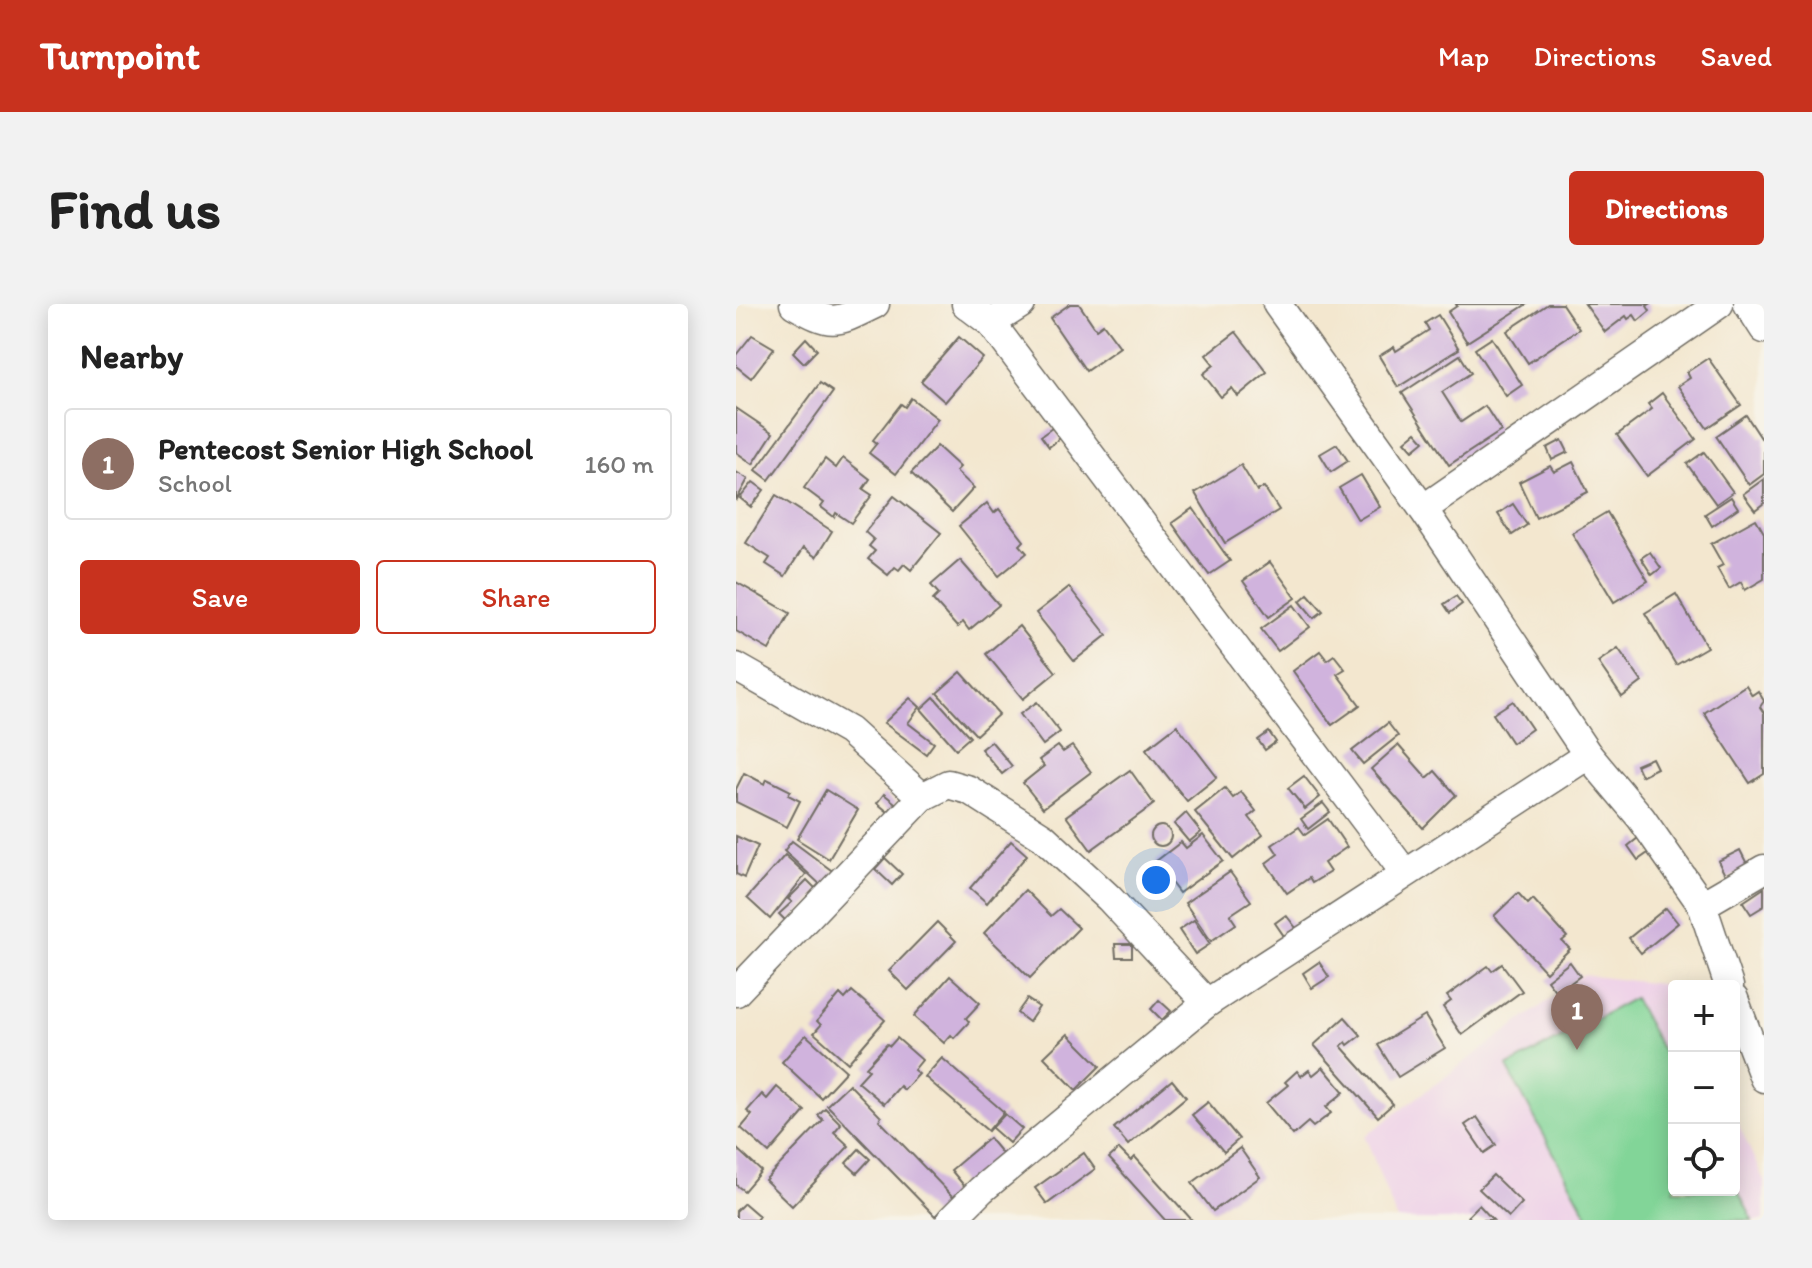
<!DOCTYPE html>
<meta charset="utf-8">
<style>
:root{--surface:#fff;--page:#f2f2f2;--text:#222;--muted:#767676;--line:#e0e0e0;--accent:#c8321e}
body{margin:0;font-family:Itim,sans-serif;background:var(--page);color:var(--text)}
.controls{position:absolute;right:24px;bottom:24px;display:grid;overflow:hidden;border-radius:8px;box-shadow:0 4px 20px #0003}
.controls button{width:72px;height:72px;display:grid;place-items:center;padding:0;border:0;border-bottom:2px solid var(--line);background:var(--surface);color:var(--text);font:40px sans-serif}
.you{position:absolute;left:420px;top:576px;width:28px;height:28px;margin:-20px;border:6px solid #fff;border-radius:50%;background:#1a73e8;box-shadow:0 0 0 12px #1a73e833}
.badge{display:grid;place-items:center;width:52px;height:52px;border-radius:50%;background:var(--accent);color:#fff;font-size:26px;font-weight:700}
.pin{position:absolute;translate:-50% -66px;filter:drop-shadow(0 2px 4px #0008)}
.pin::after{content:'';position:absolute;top:42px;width:28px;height:24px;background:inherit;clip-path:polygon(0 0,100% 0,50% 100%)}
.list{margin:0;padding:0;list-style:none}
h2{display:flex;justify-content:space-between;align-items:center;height:104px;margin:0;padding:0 32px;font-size:34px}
h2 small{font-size:26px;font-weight:400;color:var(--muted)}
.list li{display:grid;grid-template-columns:52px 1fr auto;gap:24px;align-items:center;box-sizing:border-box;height:112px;margin:0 16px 16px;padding:0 16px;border:2px solid var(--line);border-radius:8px}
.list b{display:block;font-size:30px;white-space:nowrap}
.list p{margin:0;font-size:26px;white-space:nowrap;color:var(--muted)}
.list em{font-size:26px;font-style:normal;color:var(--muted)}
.actions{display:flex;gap:16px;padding:24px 32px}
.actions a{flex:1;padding:18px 0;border:2px solid var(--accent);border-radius:8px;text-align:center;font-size:28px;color:var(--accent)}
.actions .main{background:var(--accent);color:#fff}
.icon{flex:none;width:44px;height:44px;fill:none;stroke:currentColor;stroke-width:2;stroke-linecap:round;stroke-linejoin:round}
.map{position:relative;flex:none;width:1028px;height:916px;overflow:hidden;border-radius:8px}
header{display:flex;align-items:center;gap:48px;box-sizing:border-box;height:112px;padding:0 40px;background:var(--accent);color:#fff}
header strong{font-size:38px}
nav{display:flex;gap:44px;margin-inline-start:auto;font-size:28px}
.intro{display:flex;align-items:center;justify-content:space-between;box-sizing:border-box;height:192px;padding:0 48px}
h1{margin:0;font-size:56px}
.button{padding:20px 36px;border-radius:8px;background:var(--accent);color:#fff;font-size:28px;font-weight:700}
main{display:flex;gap:48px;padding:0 48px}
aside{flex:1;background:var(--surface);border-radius:8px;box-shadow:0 4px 20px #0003}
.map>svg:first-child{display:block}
</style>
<header>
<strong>Turnpoint</strong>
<nav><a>Map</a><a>Directions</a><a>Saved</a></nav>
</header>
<div class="intro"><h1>Find us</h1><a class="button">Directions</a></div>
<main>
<aside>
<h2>Nearby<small></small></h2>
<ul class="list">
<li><span class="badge" style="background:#8d6e63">1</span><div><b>Pentecost Senior High School</b><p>School</p></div><em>160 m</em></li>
</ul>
<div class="actions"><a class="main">Save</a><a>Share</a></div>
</aside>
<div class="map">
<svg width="1028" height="916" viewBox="0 0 1028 916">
<rect width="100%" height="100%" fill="#f7f3e8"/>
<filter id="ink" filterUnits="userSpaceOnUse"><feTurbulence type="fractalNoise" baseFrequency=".0125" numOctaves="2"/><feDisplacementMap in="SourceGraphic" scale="16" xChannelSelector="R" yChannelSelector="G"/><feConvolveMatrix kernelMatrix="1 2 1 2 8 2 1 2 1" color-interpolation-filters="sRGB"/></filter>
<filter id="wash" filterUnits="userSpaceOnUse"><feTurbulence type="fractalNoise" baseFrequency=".006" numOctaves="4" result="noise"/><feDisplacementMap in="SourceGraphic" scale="32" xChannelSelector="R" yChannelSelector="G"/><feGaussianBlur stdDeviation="1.8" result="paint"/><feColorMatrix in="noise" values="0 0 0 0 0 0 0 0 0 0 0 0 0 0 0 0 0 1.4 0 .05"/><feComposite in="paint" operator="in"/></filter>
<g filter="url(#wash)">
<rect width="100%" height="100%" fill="#f3e7cf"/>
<polygon fill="#eed0e8" points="847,671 940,682 938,682 938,886 998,886 998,810 1028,877 1028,916 661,916 629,832"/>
<polygon fill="#82d598" stroke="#568062" stroke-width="2" points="898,694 938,769 938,886 998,886 998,880 1017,916 854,916 771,763"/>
<g id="blocks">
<g fill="#d0b3dd">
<polygon points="334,0 343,0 360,25 367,20 384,43 350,67 314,14"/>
<polygon points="720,0 791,0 731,38 712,8 721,2"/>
<polygon points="812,0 826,0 843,25 792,59 771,27"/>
<polygon points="849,0 914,0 911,2 914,7 902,17 898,11 892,15 890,12 869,28"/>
<polygon points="702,11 723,45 662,83 643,52 658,43 660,47 693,26 689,19"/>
<polygon points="500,28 531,68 502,92 496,84 485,93 467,70 478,61 470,51"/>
<polygon points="16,31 38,44 15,74 0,62 0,51"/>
<polygon points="223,33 247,54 209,98 185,77"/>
<polygon points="70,34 81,46 68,59 57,48"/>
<polygon points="756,34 786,81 770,92 739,45"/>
<polygon points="724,51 735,69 706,88 725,118 749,102 765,127 713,161 666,89"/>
<polygon points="972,54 1005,101 971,124 942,82 954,74 951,68"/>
<polygon points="84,79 97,88 33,176 20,166"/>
<polygon points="926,89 960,135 911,172 881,131 916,105 912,100"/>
<polygon points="175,94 202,115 160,170 133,149 141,139 137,136 165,100 169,103"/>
<polygon points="0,104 37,129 17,160 0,148"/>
<polygon points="1010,111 1025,134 1028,132 1028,170 1013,181 980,132"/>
<polygon points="316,124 324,134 313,143 305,132"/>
<polygon points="680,128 688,137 677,146 669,137"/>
<polygon points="826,136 832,148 816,156 811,144"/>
<polygon points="601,140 612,157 595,168 584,150"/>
<polygon points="201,142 224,163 220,167 238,184 216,208 175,169"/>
<polygon points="968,148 997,188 980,200 951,160"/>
<polygon points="107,154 134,175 127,185 136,191 115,219 100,209 98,213 85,203 88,199 68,184 89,155 100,164"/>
<polygon points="837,158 852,188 800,214 783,178 814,162 818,168"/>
<polygon points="505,161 521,187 528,183 543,206 489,239 459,189"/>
<polygon points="0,168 12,175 0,197"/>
<polygon points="625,171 644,203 622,216 603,184"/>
<polygon points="1028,175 1028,199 1019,206 1007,190"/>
<polygon points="17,178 28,186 15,203 4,194"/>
<polygon points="40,191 96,227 80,253 67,244 49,272 30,260 34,254 10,239"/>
<polygon points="158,192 205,229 175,266 168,260 163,266 159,263 152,271 132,255 139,247 133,242 138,236 129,228"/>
<polygon points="995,193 1002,204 976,222 969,210"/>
<polygon points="251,199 258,209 263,205 288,237 284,241 291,249 263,272 223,222"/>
<polygon points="777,200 791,221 776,231 762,210"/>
<polygon points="457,204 494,257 473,271 436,219"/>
<polygon points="871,208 912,277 878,298 836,229"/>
<polygon points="1020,215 1028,229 1028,275 1009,286 1005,278 993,285 981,264 987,261 975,240"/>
<polygon points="914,248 925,264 916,271 905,254"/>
<polygon points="224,256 263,301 233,326 227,318 221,323 197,296 203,290 195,281"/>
<polygon points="534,258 560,294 533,313 507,277"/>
<polygon points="0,278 54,309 33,346 0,327"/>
<polygon points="333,283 371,331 338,357 300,309"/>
<polygon points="572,290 587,307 578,314 564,297"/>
<polygon points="940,290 971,343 940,361 909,309"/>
<polygon points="720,292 726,300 714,309 708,300"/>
<polygon points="558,301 574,323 542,347 525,325"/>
<polygon points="283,322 320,368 287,395 250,350"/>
<polygon points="882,344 906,378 886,393 862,358"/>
<polygon points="584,347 591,356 598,351 609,365 601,370 624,401 596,421 557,367"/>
<polygon points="225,368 263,410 240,431 201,389"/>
<polygon points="1010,381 1016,391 1022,387 1028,397 1024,403 1028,409 1028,470 1014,479 968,409"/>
<polygon points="198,393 234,433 220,445 185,405"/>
<polygon points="174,394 184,403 172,419 198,439 190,450 148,419"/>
<polygon points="777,397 796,425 776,439 757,410"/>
<polygon points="301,398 324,428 307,441 284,410"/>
<polygon points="652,419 662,432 627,460 616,447"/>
<polygon points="441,421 481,473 451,497 410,445"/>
<polygon points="533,428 540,438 529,446 522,436"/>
<polygon points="255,437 276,462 266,470 245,445"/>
<polygon points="662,441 691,474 699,467 720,491 687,524 635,465"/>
<polygon points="322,442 327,448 336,442 355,468 307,504 287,479 308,462 303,456"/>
<polygon points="916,454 921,464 905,472 900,461"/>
<polygon points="394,466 418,500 355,546 330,512"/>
<polygon points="8,469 29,480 31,475 55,487 52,491 64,497 51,523 0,498 0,485"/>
<polygon points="568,472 584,493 569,505 552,484"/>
<polygon points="489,484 497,494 505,488 520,507 513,513 527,531 497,555 459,508"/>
<polygon points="90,486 122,506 93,555 61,535"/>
<polygon points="148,490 159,499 152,508 141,499"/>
<polygon points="587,499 594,508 572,525 565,515"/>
<polygon points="450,509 465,528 453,538 438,520"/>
<polygon points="592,515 611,543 588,559 594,568 576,579 573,574 551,589 530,559 542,550 536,541 563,523 569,531"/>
<circle cx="425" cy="532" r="10"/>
<polygon points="467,531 487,557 443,589 419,558 445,538 450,544"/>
<polygon points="0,532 22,542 8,574 0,570"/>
<polygon points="902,534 912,549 902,556 892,542"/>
<polygon points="56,537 99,569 88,584 48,547"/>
<polygon points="275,537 291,551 251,599 234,584"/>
<polygon points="1004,546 1013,564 991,575 982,557"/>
<polygon points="49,551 70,570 34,615 11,594"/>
<polygon points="149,554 166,570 156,581 139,565"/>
<polygon points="494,568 515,597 494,611 500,620 475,637 449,599"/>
<polygon points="71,576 83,588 52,619 43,610 56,598 52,595"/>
<polygon points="1028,584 1028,602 1015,610 1007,598"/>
<polygon points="289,586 315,612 323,605 343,624 294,674 248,629"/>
<polygon points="782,589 792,600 797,595 831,633 826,637 834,645 810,668 758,612"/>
<polygon points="930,604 942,619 905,649 893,634"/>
<polygon points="550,611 560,624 548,632 539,619"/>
<polygon points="458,616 474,640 459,650 443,626"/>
<polygon points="201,618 220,637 172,686 153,667"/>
<polygon points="379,640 396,640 396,653 380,653"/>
<polygon points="583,658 593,673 576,684 567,669"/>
<polygon points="834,658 844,672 821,689 811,676"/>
<polygon points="766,660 786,687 726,731 707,703 715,697 711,692 752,662 756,667"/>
<polygon points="214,672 244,699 230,714 233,718 218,734 215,731 208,739 178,712"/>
<polygon points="116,687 149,716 112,759 78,729 85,721 81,717 104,690 109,695"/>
<polygon points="291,695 303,703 293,718 281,709"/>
<polygon points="423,696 435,707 426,716 415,705"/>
<polygon points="689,712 709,744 662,773 642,741"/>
<polygon points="609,713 625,731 612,741 610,738 605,742 657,800 642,813 578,741"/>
<polygon points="332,730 364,762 340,786 308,753"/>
<polygon points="70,731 110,767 85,794 46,758"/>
<polygon points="161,734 186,756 178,766 183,770 168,786 164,782 148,800 122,778 133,766 130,763 151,740 154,742"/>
<polygon points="206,754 268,808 252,827 189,773"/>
<polygon points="587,763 608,788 590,803 595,809 577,823 572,818 557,831 530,799 552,781 549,778 561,767 565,772 573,766 577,771"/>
<polygon points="436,776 450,793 392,841 378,824"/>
<polygon points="113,780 145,813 143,816 218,894 199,912 91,801"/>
<polygon points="41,783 69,807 33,849 5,824 16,811 11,807 26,790 31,795"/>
<polygon points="472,798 503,835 488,848 456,811"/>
<polygon points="89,804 105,820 98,828 113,842 56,902 29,876 87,816 82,811"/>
<polygon points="269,810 286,825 273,839 256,824"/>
<polygon points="741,813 760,841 748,849 729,821"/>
<polygon points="253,834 268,852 230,884 215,866"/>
<polygon points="0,844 25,867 8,887 0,881"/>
<polygon points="504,844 524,873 477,907 456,879"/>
<polygon points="123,845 134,855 121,869 110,859"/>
<polygon points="383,845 395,857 399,853 456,916 429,916 373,854"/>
<polygon points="348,849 359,865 311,900 299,884"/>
<polygon points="757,871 786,899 773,913 743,885"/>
<polygon points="8,899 23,912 20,916 0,916 0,907"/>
<polygon points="743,901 757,916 736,916 732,912"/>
</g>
</g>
</g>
<g filter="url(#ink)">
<use href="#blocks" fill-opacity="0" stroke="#716d64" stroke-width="2"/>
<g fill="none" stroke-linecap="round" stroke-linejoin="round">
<g stroke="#716d64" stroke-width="31">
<g id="minor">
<path d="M58,0C98,23 100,19 139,0"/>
<polyline points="230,0 255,19 669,569"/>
<polyline points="541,0 687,205 852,451 905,514 966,601 993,682"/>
<polyline points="1012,0 1028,25"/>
<polyline points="255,19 285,0"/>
<polyline points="687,205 983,0"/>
<polyline points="0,363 113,427 186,493"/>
<polyline points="966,601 1028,565"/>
<polyline points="0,688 186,493 212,480 233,486 307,533 373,594 471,699"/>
<polyline points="998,695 1028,774"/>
<polyline points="215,916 245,886 471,699 852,451"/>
</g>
</g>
<use href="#minor" stroke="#fff" stroke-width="28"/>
</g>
</g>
</svg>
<div class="controls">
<button>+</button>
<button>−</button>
<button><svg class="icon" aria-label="locate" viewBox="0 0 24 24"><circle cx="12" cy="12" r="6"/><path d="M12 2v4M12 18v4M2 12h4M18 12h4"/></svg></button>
</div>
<div class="you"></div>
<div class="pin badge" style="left:841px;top:746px;background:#8d6e63">1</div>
</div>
</main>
